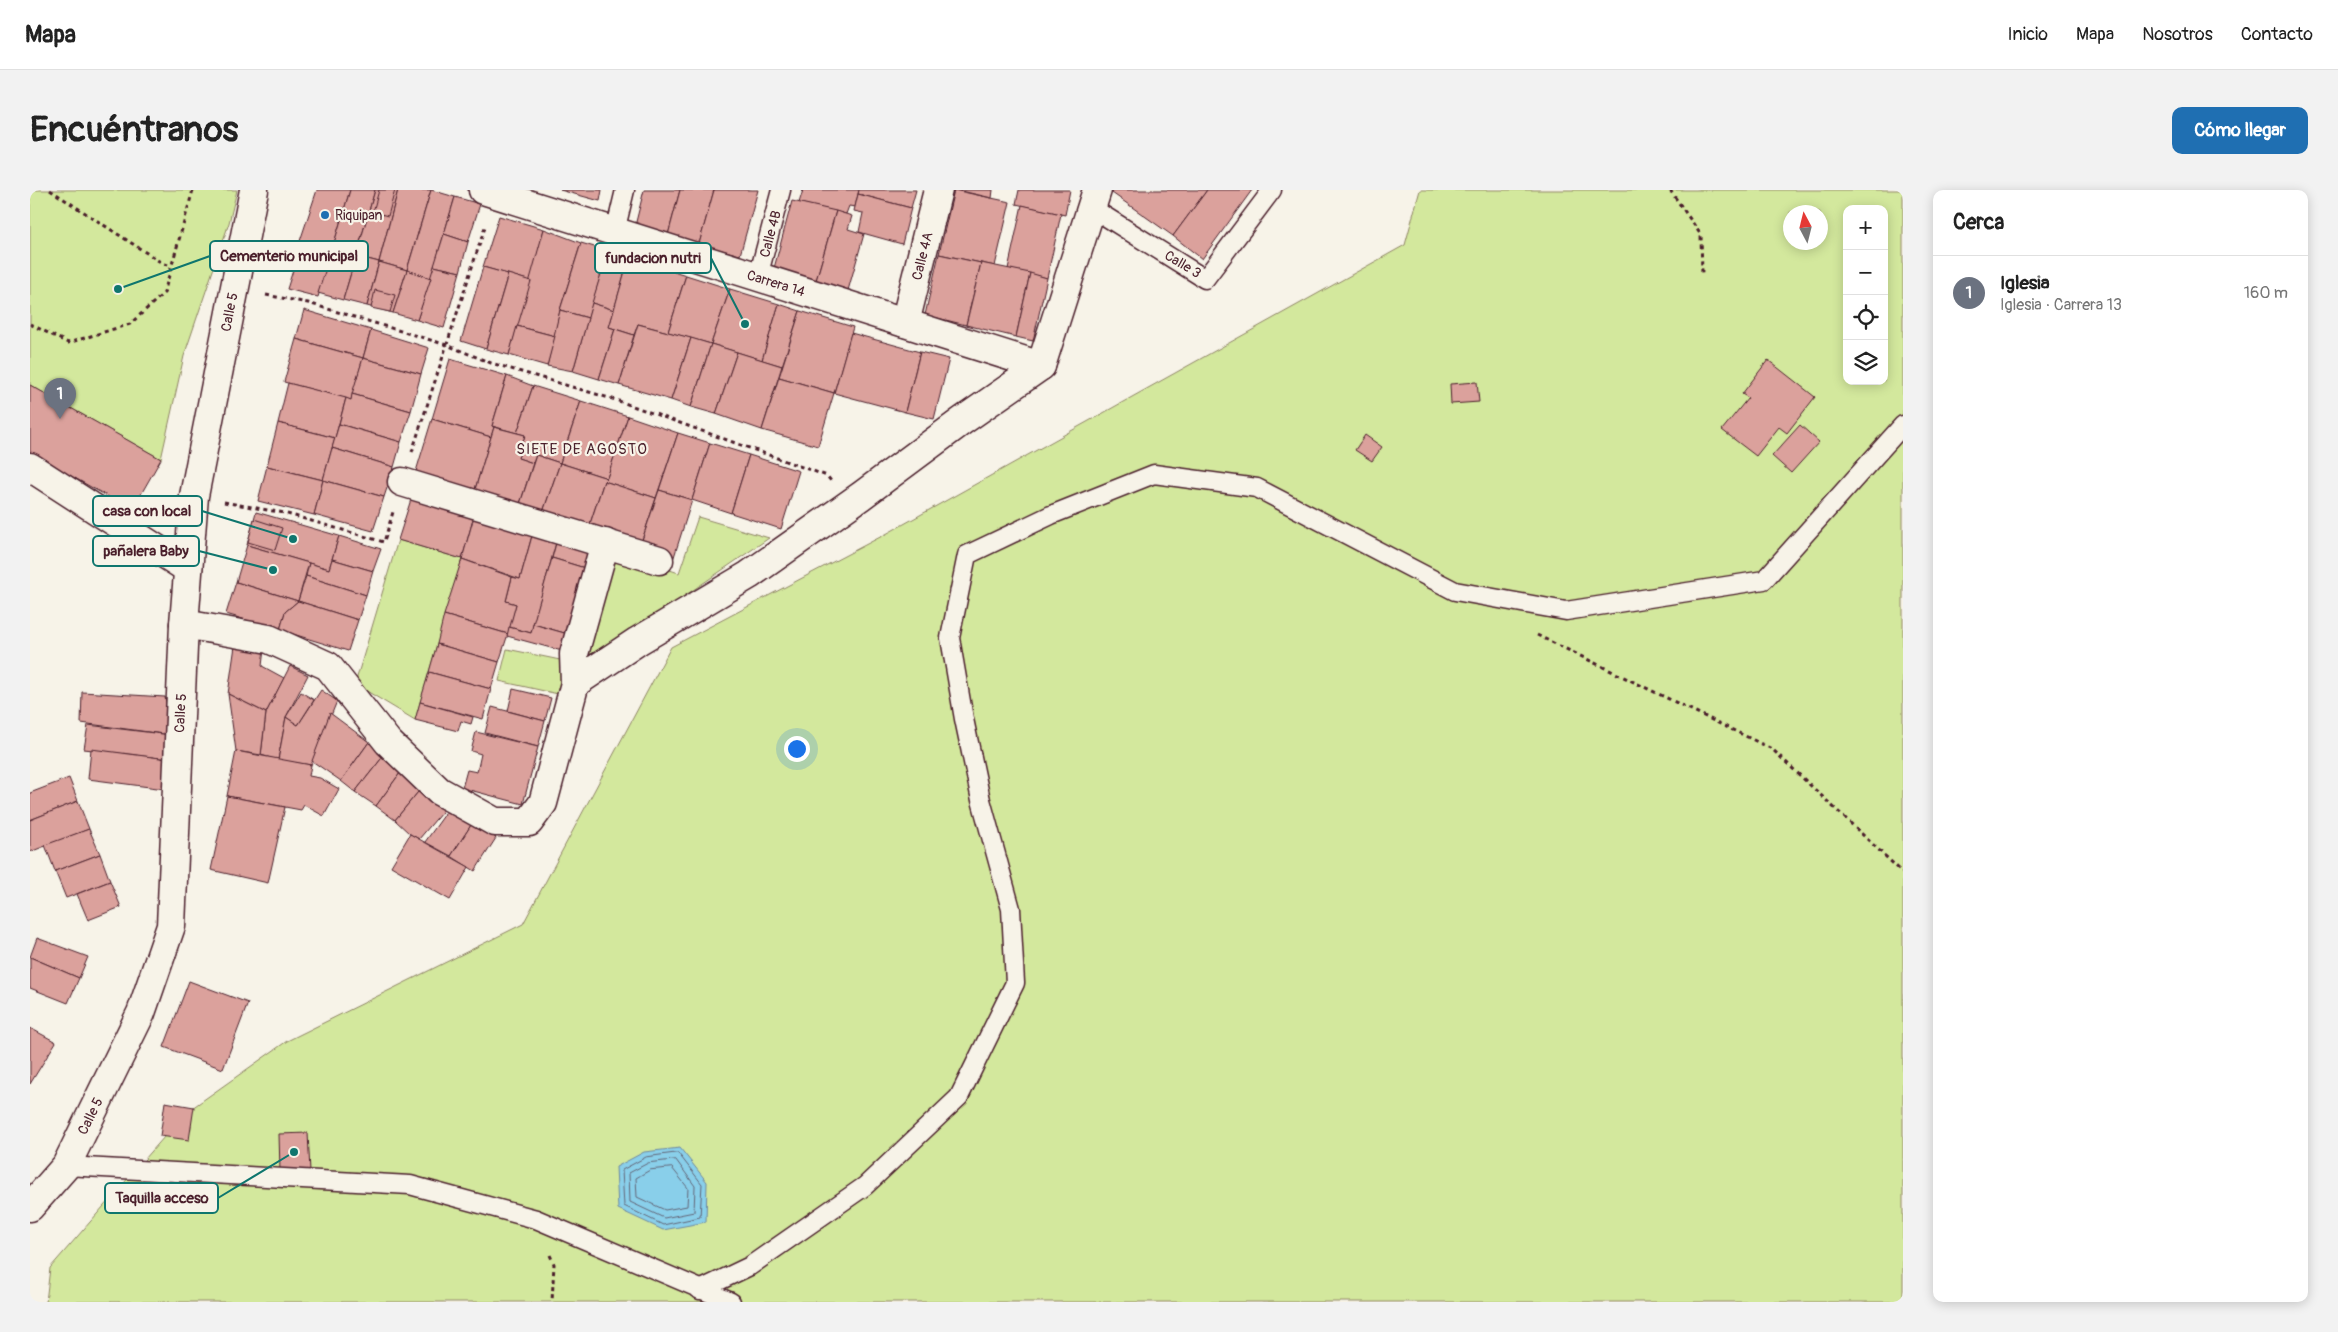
<!DOCTYPE html>
<html lang="es">
<meta charset="utf-8">
<style>
:root{--surface:#fff;--page:#f2f2f2;--text:#222;--muted:#767676;--line:#e0e0e0;--accent:#1f6fb2}
body{margin:0;font-family:Pangolin,sans-serif;background:var(--page);color:var(--text)}
.controls{position:absolute;right:15px;top:15px;display:grid;overflow:hidden;border-radius:10px;box-shadow:0 2px 12px #0003}
.controls button{width:45px;height:45px;display:grid;place-items:center;padding:0;border:0;border-bottom:1px solid var(--line);background:var(--surface);color:var(--text);font:25px sans-serif}
.compass{position:absolute;left:1753px;top:15px;width:45px;height:45px;border-radius:50%;background:var(--surface);box-shadow:0 2px 12px #0003;rotate:353deg}
.you{position:absolute;left:766px;top:558px;width:18px;height:18px;margin:-12px;border:4px solid #fff;border-radius:50%;background:#1a73e8;box-shadow:0 0 0 8px #1a73e833}
.badge{display:grid;place-items:center;width:32px;height:32px;border-radius:50%;background:var(--accent);color:#fff;font-size:16px;font-weight:700}
.pin{position:absolute;translate:-50% -41px;filter:drop-shadow(0 1px 2px #0008)}
.pin::after{content:'';position:absolute;top:26px;width:18px;height:15px;background:inherit;clip-path:polygon(0 0,100% 0,50% 100%)}
.list{margin:0;padding:0;list-style:none}
h2{display:flex;justify-content:space-between;align-items:center;height:65px;margin:0;padding:0 20px;font-size:21px}
h2 small{font-size:16px;font-weight:400;color:var(--muted)}
.list li{display:grid;grid-template-columns:32px 1fr auto;gap:15px;align-items:center;box-sizing:border-box;height:75px;padding:0 20px;border-top:1px solid var(--line)}
.list b{display:block;font-size:19px;white-space:nowrap}
.list p{margin:0;font-size:16px;white-space:nowrap;color:var(--muted)}
.list em{font-size:16px;font-style:normal;color:var(--muted)}
.icon{flex:none;width:28px;height:28px;fill:none;stroke:currentColor;stroke-width:2;stroke-linecap:round;stroke-linejoin:round}
.map{position:relative;flex:none;width:1873px;height:1112px;overflow:hidden;border-radius:10px}
header{display:flex;align-items:center;gap:30px;box-sizing:border-box;height:70px;padding:0 25px;background:var(--surface);border-bottom:1px solid var(--line)}
header strong{font-size:24px}
nav{display:flex;gap:28px;margin-inline-start:auto;font-size:18px}
.intro{display:flex;align-items:center;justify-content:space-between;box-sizing:border-box;height:120px;padding:0 30px}
h1{margin:0;font-size:35px}
.button{padding:12px 22px;border-radius:10px;background:var(--accent);color:#fff;font-size:18px;font-weight:700}
main{display:flex;gap:30px;padding:0 30px}
aside{flex:1;background:var(--surface);border-radius:10px;box-shadow:0 2px 12px #0003}
.map>svg:first-child{display:block}
</style>
<header>
<strong>Mapa</strong>
<nav><a>Inicio</a><a>Mapa</a><a>Nosotros</a><a>Contacto</a></nav>
</header>
<div class="intro"><h1>Encuéntranos</h1><a class="button">Cómo llegar</a></div>
<main>
<div class="map">
<svg width="1873" height="1112" viewBox="0 0 1873 1112">
<rect width="100%" height="100%" fill="#f7f3e8"/>
<filter id="ink" filterUnits="userSpaceOnUse"><feTurbulence type="fractalNoise" baseFrequency=".02" numOctaves="2"/><feDisplacementMap in="SourceGraphic" scale="10" xChannelSelector="R" yChannelSelector="G"/><feConvolveMatrix kernelMatrix="1 2 1 2 8 2 1 2 1" color-interpolation-filters="sRGB"/></filter>
<g filter="url(#ink)">
<g fill="#d3e89d" stroke="#8e8464" fill-rule="evenodd">
<polygon points="0,0 207,0 199,33 154,166 131,269 0,195"/>
<path d="M1390,0H1873V1112H16L20,1078L155,923L257,851L493,734L641,457L856,344L1375,55ZM1817,19H1854V191H1817ZM1760,22H1790V52H1760Z"/>
<polygon points="668,327 739,348 637,418 581,465 548,463 581,361 649,383"/>
<polygon points="368,350 432,369 385,530 325,494"/>
<polygon points="477,459 535,471 528,504 469,491"/>
</g>
<polygon fill="#89cfea" stroke="#70899e" points="650,958 677,992 676,1032 633,1040 588,1019 586,977 614,962"/>
<g fill="none" stroke-linecap="round" stroke-linejoin="round">
<g stroke="#636577" stroke-width="1">
<polygon points="648,963 672,994 670,1027 633,1035 594,1016 592,980 616,967"/>
<polygon points="646,970 665,996 664,1022 634,1028 600,1012 599,983 618,973"/>
<polygon points="642,978 658,998 657,1016 635,1020 607,1007 606,988 620,980"/>
</g>
</g>
<g fill="#dba19c" stroke="#4a1f2b">
<polygon points="287,0 320,0 302,60 270,51"/>
<polygon points="320,0 345,0 326,66 302,60"/>
<polygon points="345,0 368,0 349,72 326,66"/>
<polygon points="349,0 365,0 358,26 343,22"/>
<polygon points="368,0 401,0 377,80 349,72"/>
<polygon points="401,0 425,7 401,88 377,80"/>
<polygon points="530,0 572,0 570,11"/>
<polygon points="614,0 650,0 638,45 605,36"/>
<polygon points="650,0 684,0 669,54 638,45"/>
<polygon points="684,0 728,0 710,65 669,54"/>
<polygon points="773,0 829,0 825,17 819,16 816,24 769,13"/>
<polygon points="829,0 886,0 881,18 828,4"/>
<polygon points="924,0 980,12 965,76 909,64"/>
<polygon points="927,0 963,0 962,8"/>
<polygon points="989,0 1040,0 1035,25 986,14"/>
<polygon points="1084,0 1177,0 1143,46 1082,3"/>
<polygon points="1177,0 1222,0 1172,69 1143,46"/>
<polygon points="828,4 881,18 872,54 829,42 833,23 824,21"/>
<polygon points="425,7 450,14 438,52 414,44"/>
<polygon points="762,11 806,21 785,94 743,82"/>
<polygon points="992,15 1031,24 1017,88 978,79"/>
<polygon points="806,21 822,26 818,39 834,44 817,104 785,94"/>
<polygon points="469,26 514,39 501,91 453,77"/>
<polygon points="514,39 551,53 530,120 525,146 487,136"/>
<polygon points="414,44 438,52 430,82 404,76"/>
<polygon points="272,52 302,60 288,107 257,99"/>
<polygon points="551,53 578,61 558,128 530,120"/>
<polygon points="302,60 326,66 313,110 288,103"/>
<polygon points="578,61 599,67 584,120 562,113"/>
<polygon points="909,64 951,73 936,135 895,125"/>
<polygon points="326,66 349,72 337,116 313,110"/>
<polygon points="599,67 656,85 638,142 608,134 604,145 579,137"/>
<polygon points="349,72 377,80 363,123 337,116"/>
<polygon points="951,73 1000,83 986,147 936,135"/>
<polygon points="404,76 430,82 414,138 387,130"/>
<polygon points="453,77 478,84 456,159 431,151"/>
<polygon points="377,80 401,88 387,130 363,123"/>
<polygon points="1000,83 1017,88 1003,151 986,147"/>
<polygon points="478,84 501,91 479,165 456,159"/>
<polygon points="656,85 700,99 681,154 638,142"/>
<polygon points="700,99 749,114 732,170 681,154"/>
<polygon points="345,100 365,105 360,122 341,118"/>
<polygon points="562,113 584,120 579,137 585,139 569,189 543,181"/>
<polygon points="749,114 770,121 752,176 732,170"/>
<polygon points="274,120 341,140 333,168 266,149"/>
<polygon points="530,120 558,128 543,181 517,176"/>
<polygon points="770,121 823,137 804,203 749,187"/>
<polygon points="608,134 661,148 641,210 589,195"/>
<polygon points="487,136 525,146 517,176 479,165"/>
<polygon points="585,139 604,145 589,195 569,189"/>
<polygon points="341,140 399,158 391,184 333,168"/>
<polygon points="821,143 890,162 875,222 804,203"/>
<polygon points="661,148 681,154 661,217 641,210"/>
<polygon points="266,149 333,168 321,210 254,192"/>
<polygon points="681,154 707,162 686,224 661,217"/>
<polygon points="707,162 752,176 732,240 686,224"/>
<polygon points="890,162 919,169 904,229 875,222"/>
<polygon points="333,168 391,184 381,221 322,204"/>
<polygon points="420,169 477,186 462,236 464,237 461,247 402,229"/>
<polygon points="1738,170 1785,207 1757,243 1749,237 1726,266 1692,240 1718,208 1712,204"/>
<polygon points="477,186 503,196 487,243 462,236"/>
<polygon points="749,187 804,203 788,256 732,240"/>
<polygon points="1447,192 1449,212 1421,214 1420,194"/>
<polygon points="258,193 316,208 305,248 248,233"/>
<polygon points="0,195 131,269 102,320 0,263"/>
<polygon points="503,196 551,211 530,273 506,265 503,273 488,268 495,245 487,243"/>
<polygon points="322,204 381,221 371,252 309,234 316,208 321,210"/>
<polygon points="551,211 598,226 577,288 530,273"/>
<polygon points="598,226 648,243 626,308 574,291 577,288"/>
<polygon points="402,229 461,247 443,306 384,288"/>
<polygon points="248,233 305,248 293,290 237,276"/>
<polygon points="309,234 371,252 364,277 302,258"/>
<polygon points="1770,235 1789,252 1761,283 1742,266"/>
<polygon points="464,237 495,245 488,268 503,273 488,320 443,306"/>
<polygon points="648,243 680,253 662,310 629,300"/>
<polygon points="1335,245 1352,257 1342,271 1325,260"/>
<polygon points="680,253 719,265 701,323 662,310"/>
<polygon points="302,258 364,277 354,307 293,290"/>
<polygon points="506,265 530,273 511,328 488,320"/>
<polygon points="719,265 769,281 751,339 701,323"/>
<polygon points="530,273 577,288 574,291 557,343 511,328"/>
<polygon points="237,276 293,290 284,325 228,311"/>
<polygon points="293,290 354,307 343,341 284,325"/>
<polygon points="574,291 626,308 609,359 557,343"/>
<polygon points="384,300 446,319 432,369 368,350"/>
<polygon points="629,300 662,310 643,370 609,359"/>
<polygon points="446,319 505,335 490,389 432,369"/>
<polygon points="226,322 309,346 299,379 217,355"/>
<polygon points="224,329 252,338 245,360 218,352"/>
<polygon points="505,335 529,342 501,443 479,437 486,414 476,411 482,387 490,389"/>
<polygon points="529,342 566,357 558,379 522,368"/>
<polygon points="309,346 351,359 343,381 302,369"/>
<polygon points="217,355 279,373 268,411 206,392"/>
<polygon points="522,368 558,379 538,444 503,434"/>
<polygon points="302,369 343,381 336,405 276,386 279,373 299,379"/>
<polygon points="432,369 482,387 476,411 486,414 478,444 414,425"/>
<polygon points="276,386 336,405 328,430 268,411"/>
<polygon points="206,392 268,411 255,422 250,440 196,424"/>
<polygon points="268,411 328,430 318,461 250,440 255,422"/>
<polygon points="414,425 478,444 469,472 407,454"/>
<polygon points="503,434 538,444 532,461 477,446 479,437 501,443"/>
<polygon points="407,454 469,472 461,499 399,482"/>
<polygon points="205,456 234,459 232,476 254,488 236,523 198,504"/>
<polygon points="260,476 278,485 256,527 248,570 231,565 236,523"/>
<polygon points="399,482 461,499 453,529 390,512"/>
<polygon points="483,499 521,508 515,531 478,521"/>
<polygon points="291,500 307,511 281,575 248,570 256,527 268,535"/>
<polygon points="52,502 135,507 141,545 51,533"/>
<polygon points="271,502 284,510 268,535 256,527"/>
<polygon points="198,504 236,523 231,565 206,561"/>
<polygon points="390,512 443,527 441,534 431,531 428,541 385,530"/>
<polygon points="462,517 515,531 508,557 455,543"/>
<polygon points="300,523 339,552 311,591 282,571"/>
<polygon points="58,535 141,545 138,569 54,559"/>
<polygon points="446,542 508,557 493,614 432,598 437,580 447,582 451,564 441,561"/>
<polygon points="339,552 355,564 325,602 311,591"/>
<polygon points="61,559 138,569 135,599 58,589"/>
<polygon points="206,561 281,575 279,586 290,588 309,599 294,626 274,615 271,620 197,606"/>
<polygon points="355,564 373,579 346,616 325,602"/>
<polygon points="373,579 393,596 365,630 346,616"/>
<polygon points="39,588 48,611 0,630 0,603"/>
<polygon points="393,596 417,616 389,649 380,644 365,630"/>
<polygon points="197,606 255,617 238,693 181,680"/>
<polygon points="48,611 59,639 0,662 0,630"/>
<polygon points="420,617 443,632 421,666 395,652"/>
<polygon points="443,632 466,648 445,681 421,666"/>
<polygon points="59,639 70,664 25,681 15,655"/>
<polygon points="380,644 439,677 420,710 361,676"/>
<polygon points="70,664 80,691 36,708 25,681"/>
<polygon points="80,691 91,717 58,730 47,704"/>
<polygon points="7,748 58,767 49,788 0,767"/>
<polygon points="0,767 49,788 38,813 0,798"/>
<polygon points="159,791 218,813 193,879 134,857"/>
<polygon points="0,838 26,852 0,894"/>
<polygon points="135,912 164,917 159,950 130,946"/>
<polygon points="278,943 280,981 250,981 249,944"/>
</g>
<g fill="none" stroke-linecap="round" stroke-linejoin="round">
<g stroke="#4a1f2b" stroke-width="21">
<g id="service">
<polyline points="1062,18 1175,89 1242,0"/>
<polyline points="585,42 595,0"/>
<polyline points="728,87 751,0"/>
<polyline points="36,976 380,995 506,1029 701,1112"/>
<polyline points="670,1100 720,1076 835,996 929,907 985,793 981,719 951,610 934,529 920,448 937,365 1021,325 1124,284 1227,298 1425,401 1536,421 1734,390 1873,235"/>
</g>
</g>
<g stroke="#4a1f2b" stroke-width="31">
<g id="minor">
<polyline points="453,0 1011,176"/>
<polyline points="875,133 908,0"/>
<polyline points="0,277 158,379"/>
<polyline points="372,292 629,370"/>
<polyline points="154,434 239,449 298,476 358,552 409,601 465,632 499,632 513,613 545,493 608,451 719,385 831,306 932,231 1011,176 1067,0"/>
<polyline points="545,493 544,464 575,353"/>
</g>
</g>
<g stroke="#4a1f2b" stroke-width="31">
<polyline id="tertiary" points="0,1017 36,976 111,823 141,736 154,434 164,306 224,0"/>
</g>
<g stroke="#4a1f2b" stroke-width="3" stroke-dasharray="4 4" stroke-linecap="butt">
<polyline points="20,0 132,73 141,76"/>
<polyline points="1640,0 1671,45 1672,85"/>
<polyline points="236,105 278,113 417,155 461,173 586,210 797,286 801,291"/>
<polyline points="0,134 38,153 100,134 134,103 163,0"/>
<polyline points="382,262 456,34"/>
<polyline points="194,312 254,323 354,352 363,322"/>
<polyline points="1507,445 1742,559 1873,683"/>
<polyline points="520,1065 524,1074 522,1112"/>
</g>
<use href="#service" stroke="#f7f3e8" stroke-width="18"/>
<use href="#minor" stroke="#f7f3e8" stroke-width="28"/>
<use href="#tertiary" stroke="#f7f3e8" stroke-width="28"/>
</g>
</g>
<circle fill="#1f6fb2" stroke="#f7f3e8" stroke-width="2" cx="295" cy="25" r="5"/>
<g text-anchor="middle" stroke-width="4.5" stroke-linejoin="round" paint-order="stroke">
<g font-size="14" fill="#4a1f2b" stroke="#f7f3e8" text-anchor="start">
<text x="305" y="30">Riquipan</text>
</g>
<g font-size="14" fill="#4a1f2b" stroke="#f7f3e8">
<text transform="translate(740 44) rotate(-75)" y="5">Calle 4B</text>
<text transform="translate(892 66) rotate(-76)" y="5">Calle 4A</text>
<text transform="translate(1153 74) rotate(31)" y="5">Calle 3</text>
<text transform="translate(746 93) rotate(17)" y="5">Carrera 14</text>
<text transform="translate(199 122) rotate(-79)" y="5">Calle 5</text>
<text transform="translate(150 523) rotate(-87)" y="5">Calle 5</text>
<text transform="translate(60 926) rotate(-64)" y="5">Calle 5</text>
</g>
<g font-size="15" letter-spacing="1" fill="#4a1f2b" stroke="#f7f3e8">
<text x="552" y="264">SIETE DE AGOSTO</text>
</g>
</g>
<path fill="none" stroke="#0f766e" stroke-width="2" d="M88 99L180 66M715 134L681 68M263 349L172 321M243 380L169 361M264 962L188 1008"/>
<g fill="#0f766e" stroke="#f7f3e8" stroke-width="2">
<circle cx="88" cy="99" r="5"/>
<circle cx="715" cy="134" r="5"/>
<circle cx="263" cy="349" r="5"/>
<circle cx="243" cy="380" r="5"/>
<circle cx="264" cy="962" r="5"/>
</g>
<g fill="#f7f3e8" stroke="#0f766e" stroke-width="2">
<rect x="180" y="51" width="158" height="30" rx="5"/>
<rect x="565" y="53" width="116" height="30" rx="5"/>
<rect x="63" y="306" width="109" height="30" rx="5"/>
<rect x="63" y="346" width="106" height="30" rx="5"/>
<rect x="75" y="993" width="113" height="30" rx="5"/>
</g>
<g font-size="15" text-anchor="middle" font-weight="bold" fill="#4a1f2b">
<text x="259" y="71">Cementerio municipal</text>
<text x="623" y="73">fundacion nutri</text>
<text x="117" y="326">casa con local</text>
<text x="116" y="366">pañalera Baby</text>
<text x="132" y="1013">Taquilla acceso</text>
</g>
</svg>
<div class="controls">
<button>+</button>
<button>−</button>
<button><svg class="icon" aria-label="locate" viewBox="0 0 24 24"><circle cx="12" cy="12" r="6"/><path d="M12 2v4M12 18v4M2 12h4M18 12h4"/></svg></button>
<button><svg class="icon" aria-label="layers" viewBox="0 0 24 24"><path d="M12 4l9 5-9 5-9-5zM3 14l9 5 9-5"/></svg></button>
</div>
<svg class="compass" viewBox="-18 -18 36 36"><path d="M0-13l5 13h-10z" fill="#e53935"/><path d="M0 13l5-13h-10z" fill="#767676"/></svg>
<div class="you"></div>
<div class="pin badge" style="left:30px;top:229px;background:#6b7280">1</div>
</div>
<aside>
<h2>Cerca<small></small></h2>
<ul class="list">
<li><span class="badge" style="background:#6b7280">1</span><div><b>Iglesia</b><p>Iglesia · Carrera 13</p></div><em>160 m</em></li>
</ul>
</aside>
</main>
